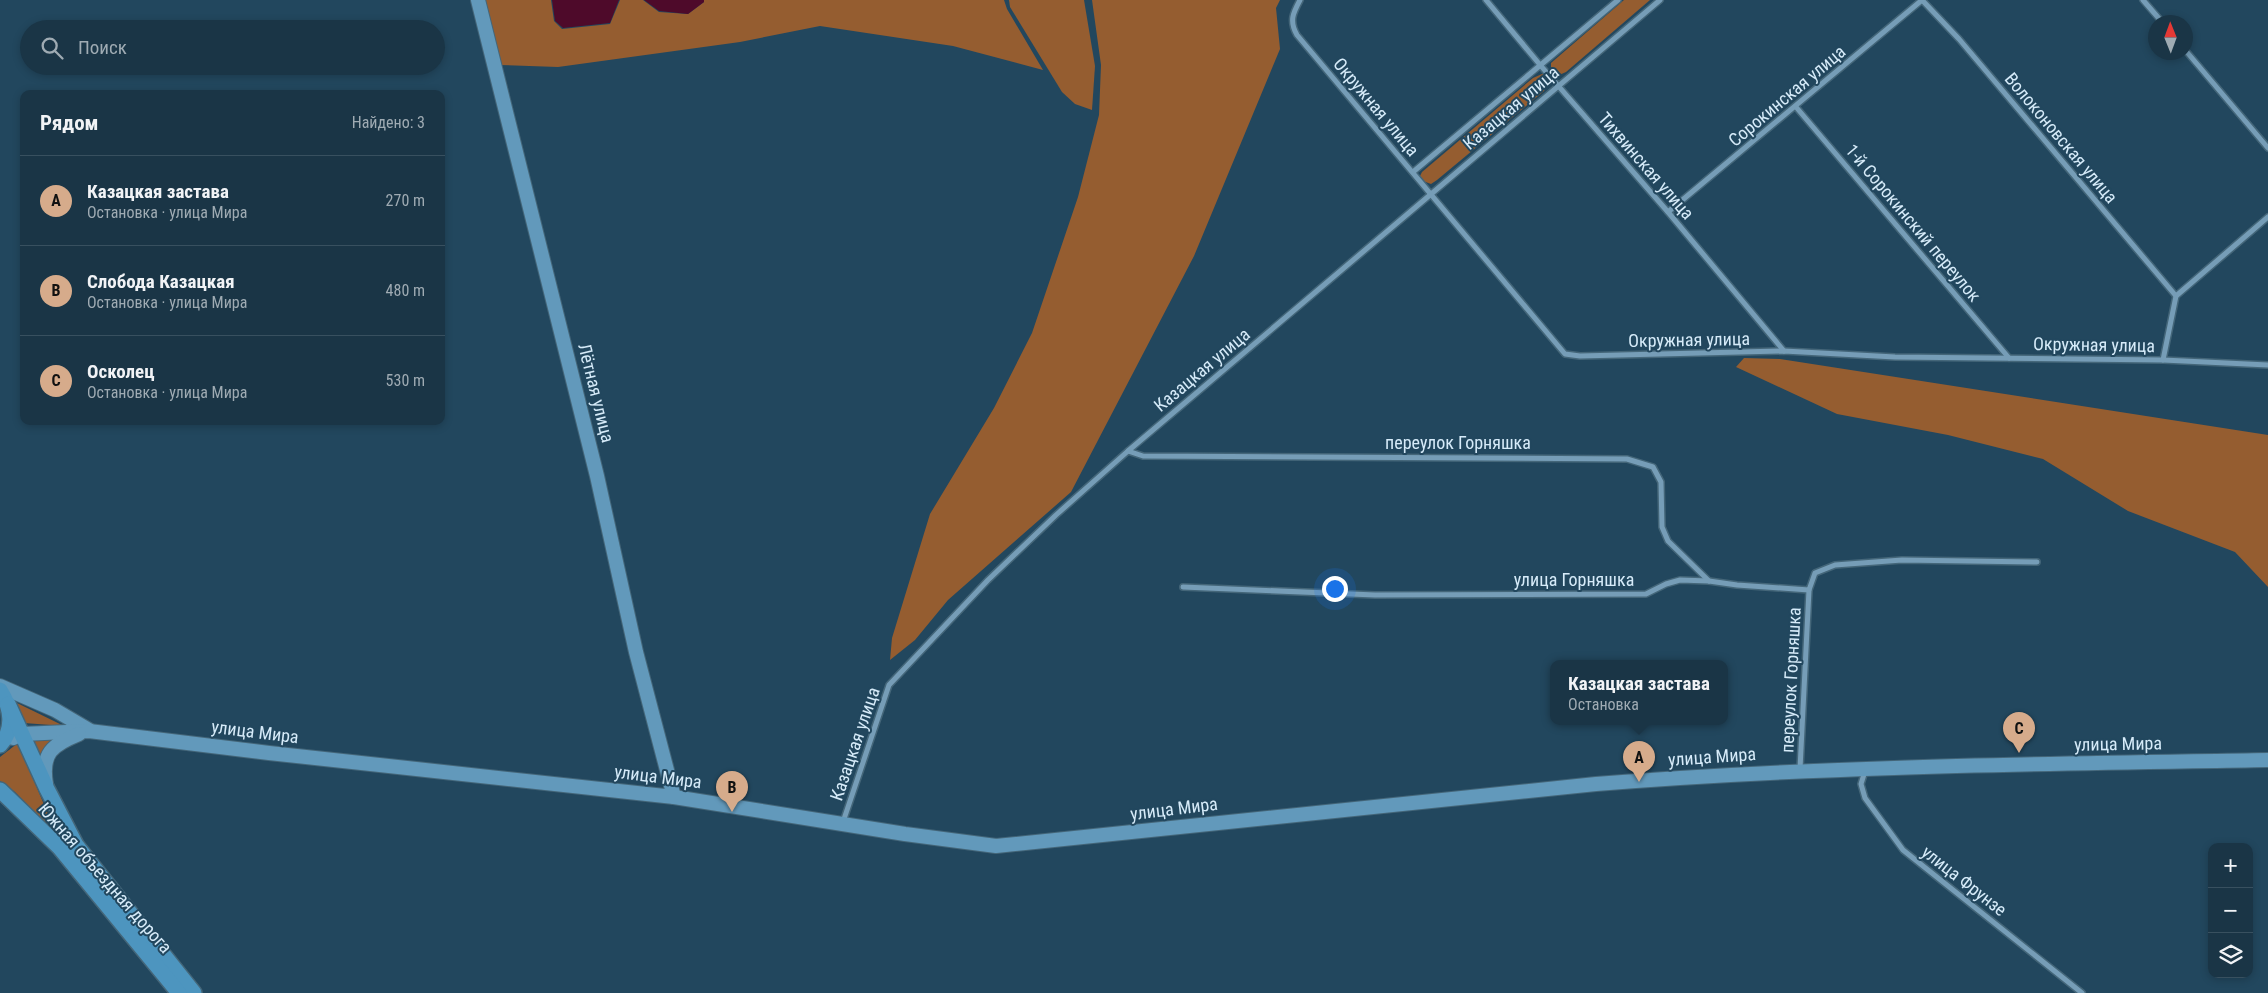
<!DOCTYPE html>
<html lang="ru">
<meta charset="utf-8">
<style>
:root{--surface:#1a3546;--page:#233d4d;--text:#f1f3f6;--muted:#9fabb3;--line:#38505f;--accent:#d6ab8b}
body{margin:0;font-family:"Roboto Condensed",sans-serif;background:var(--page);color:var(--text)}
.controls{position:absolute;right:15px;bottom:15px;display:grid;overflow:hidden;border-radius:10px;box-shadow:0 2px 8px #0003}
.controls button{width:45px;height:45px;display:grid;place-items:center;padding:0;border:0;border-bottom:1px solid var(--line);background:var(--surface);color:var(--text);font:25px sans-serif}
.compass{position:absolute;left:2148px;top:15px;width:45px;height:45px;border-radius:50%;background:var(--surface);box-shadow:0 2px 8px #0003;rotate:359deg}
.you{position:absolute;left:1334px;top:588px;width:18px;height:18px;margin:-12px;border:4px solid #fff;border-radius:50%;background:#1a73e8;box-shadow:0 0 0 8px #1a73e833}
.badge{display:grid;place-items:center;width:32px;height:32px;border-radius:50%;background:var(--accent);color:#111;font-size:16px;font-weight:700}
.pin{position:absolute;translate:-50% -41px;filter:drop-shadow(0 1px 2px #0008)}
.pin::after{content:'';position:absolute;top:26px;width:18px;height:15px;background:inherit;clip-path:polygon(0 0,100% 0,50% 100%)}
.popup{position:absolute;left:1550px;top:660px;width:178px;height:65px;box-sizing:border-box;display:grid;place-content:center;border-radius:10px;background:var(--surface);filter:drop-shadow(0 1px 4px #0005);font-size:16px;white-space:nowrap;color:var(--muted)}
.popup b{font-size:19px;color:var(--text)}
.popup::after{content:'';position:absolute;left:50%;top:100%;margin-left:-10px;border:10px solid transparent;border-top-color:var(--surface)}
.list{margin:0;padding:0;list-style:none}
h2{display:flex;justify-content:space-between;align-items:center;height:65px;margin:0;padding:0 20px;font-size:21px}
h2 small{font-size:16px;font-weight:400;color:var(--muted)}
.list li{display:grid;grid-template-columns:32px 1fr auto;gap:15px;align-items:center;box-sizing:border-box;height:90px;padding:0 20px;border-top:1px solid var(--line)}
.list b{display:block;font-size:19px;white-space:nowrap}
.list p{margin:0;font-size:16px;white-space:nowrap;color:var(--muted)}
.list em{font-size:16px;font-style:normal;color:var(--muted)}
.icon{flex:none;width:28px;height:28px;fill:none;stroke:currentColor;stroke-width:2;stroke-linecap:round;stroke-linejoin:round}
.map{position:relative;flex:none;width:2268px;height:993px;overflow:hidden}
.search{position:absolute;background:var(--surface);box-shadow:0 2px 8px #0003;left:20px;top:20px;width:425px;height:55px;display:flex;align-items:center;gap:12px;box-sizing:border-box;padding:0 18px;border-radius:28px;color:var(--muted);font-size:19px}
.panel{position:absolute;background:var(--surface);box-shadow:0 2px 8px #0003;left:20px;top:90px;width:425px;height:335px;border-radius:10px}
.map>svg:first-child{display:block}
</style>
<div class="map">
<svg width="2268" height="993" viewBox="0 0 2268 993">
<rect width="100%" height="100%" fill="#22475e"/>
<g fill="#955d30">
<polygon points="483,0 551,0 554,21 562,29 610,24 620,0 643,0 659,12 688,14 704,2 704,0 1004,0 1007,9 1043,70 953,46 820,26 740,42 558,67 499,65"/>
<polygon points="1009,0 1084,0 1095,66 1092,110 1075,104 1062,92 1010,7"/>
<polygon points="1092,0 1280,0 1276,8 1280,49 1194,256 1071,492 948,600 915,640 890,660 892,638 930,514 994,408 1032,333 1078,197 1099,115 1101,65"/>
<polygon points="1624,0 1650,0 1566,72 1557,76 1551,70 1551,63"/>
<polygon points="1542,74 1546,76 1548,83 1544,91 1437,180 1431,184 1423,181 1420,176 1422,172 1533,78"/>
<polygon points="1744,358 1780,359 2268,435 2268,587 2235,552 2128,511 2043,459 1948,435 1837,414 1736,367"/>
<polygon points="17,703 64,726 24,723"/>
<polygon points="31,737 55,739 46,747 40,760"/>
<polygon points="18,743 51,821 46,824 15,792 0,781 0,757"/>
</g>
<g fill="#4e0a2a">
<polygon points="552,0 619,0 610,23 563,28 555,21"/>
<polygon points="644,0 704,0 704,2 688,14 659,11"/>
</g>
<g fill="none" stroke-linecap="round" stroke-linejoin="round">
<g stroke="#446679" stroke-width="8">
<g id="street">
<path d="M1300,0C1293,13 1289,21 1297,35L1565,354L1580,356L1784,351L1895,357L2163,360L2268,365"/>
<polyline points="1486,0 1541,66 1668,212 1784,351"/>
<polyline points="1922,0 1959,39 2176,296"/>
<polyline points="2143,0 2162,22"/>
<polyline points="2186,51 2268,148"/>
<polyline points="1796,107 2009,358"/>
<polyline points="1413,172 1618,0"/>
<polyline points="1668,212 1922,0"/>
<polyline points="2163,360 2176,296 2268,217"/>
<polyline points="1128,451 1143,456 1627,459 1653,467 1661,482 1662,527 1668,541 1709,581"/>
<polyline points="1183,587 1375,595 1646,594 1666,584 1680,580 1709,581 1737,585 1809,590 1815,573 1835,565 1902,560 2037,562"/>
<polyline points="1800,769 1809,590"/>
<polyline points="1865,771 1861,784 1865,798 1903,850 2082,993"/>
<polyline points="843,822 889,685 988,580 1056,515 1128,451 1660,0"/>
</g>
</g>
<g stroke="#446679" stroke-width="16">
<g id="secondary">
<polyline points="478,0 597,476 636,652 674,797"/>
<polyline points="0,686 55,710 89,730"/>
<path d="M13,738L22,734L89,731L269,753L674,797L905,834L996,846L1596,784C1819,766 2044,764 2268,760"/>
<path d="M46,784C41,753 52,745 79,734"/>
</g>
</g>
<g stroke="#446679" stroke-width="18">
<g id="primary">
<path d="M0,690C11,707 15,729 0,745"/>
<polyline points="8,704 47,789 76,845 194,993"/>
<polyline points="0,790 59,847 179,993"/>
</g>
</g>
<use href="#street" stroke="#769db7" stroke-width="5"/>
<use href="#secondary" stroke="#6299bb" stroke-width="14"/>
<use href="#primary" stroke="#4d95bf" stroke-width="15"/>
</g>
<g text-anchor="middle" stroke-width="4" stroke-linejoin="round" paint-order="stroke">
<g font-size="18" fill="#d6ebf9" stroke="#22475e">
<text transform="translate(1787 96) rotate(-40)" y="6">Сорокинская улица</text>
<text transform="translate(1376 107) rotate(50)" y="6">Окружная улица</text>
<text transform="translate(1511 108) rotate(-40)" y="6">Казацкая улица</text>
<text transform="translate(2061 138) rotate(50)" y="6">Волоконовская улица</text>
<text transform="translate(1646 166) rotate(49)" y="6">Тихвинская улица</text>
<text transform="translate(1913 223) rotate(50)" y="6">1-й Сорокинский переулок</text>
<text transform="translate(1689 340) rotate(-1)" y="6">Окружная улица</text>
<text transform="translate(2094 345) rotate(1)" y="6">Окружная улица</text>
<text transform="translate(1202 370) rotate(-40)" y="6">Казацкая улица</text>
<text transform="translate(596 393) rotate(76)" y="6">Лётная улица</text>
<text x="1458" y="449">переулок Горняшка</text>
<text x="1574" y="586">улица Горняшка</text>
<text transform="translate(1791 680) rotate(-87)" y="6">переулок Горняшка</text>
<text transform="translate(255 732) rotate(7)" y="6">улица Мира</text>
<text transform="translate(855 744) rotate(-71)" y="6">Казацкая улица</text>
<text transform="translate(2118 744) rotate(-1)" y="6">улица Мира</text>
<text transform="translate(1712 757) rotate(-4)" y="6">улица Мира</text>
<text transform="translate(658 777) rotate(7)" y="6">улица Мира</text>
<text transform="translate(1174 809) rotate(-7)" y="6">улица Мира</text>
<text transform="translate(105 878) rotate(49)" y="6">Южная объездная дорога</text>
<text transform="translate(1964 881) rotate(38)" y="6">улица Фрунзе</text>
</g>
</g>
</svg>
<div class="controls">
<button>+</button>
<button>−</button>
<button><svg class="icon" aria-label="layers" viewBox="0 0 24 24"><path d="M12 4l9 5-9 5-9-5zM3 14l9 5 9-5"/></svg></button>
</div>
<svg class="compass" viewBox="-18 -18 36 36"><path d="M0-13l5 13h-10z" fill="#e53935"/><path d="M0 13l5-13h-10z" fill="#9fabb3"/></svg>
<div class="you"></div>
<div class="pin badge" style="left:1639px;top:782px">A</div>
<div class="popup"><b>Казацкая застава</b>Остановка</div>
<div class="pin badge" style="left:732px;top:812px">B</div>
<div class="pin badge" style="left:2019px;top:753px">C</div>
<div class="search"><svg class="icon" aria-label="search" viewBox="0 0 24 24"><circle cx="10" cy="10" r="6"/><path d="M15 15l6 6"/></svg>Поиск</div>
<section class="panel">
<h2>Рядом<small>Найдено: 3</small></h2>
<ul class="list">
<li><span class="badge">A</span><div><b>Казацкая застава</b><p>Остановка · улица Мира</p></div><em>270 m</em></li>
<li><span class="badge">B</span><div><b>Слобода Казацкая</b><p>Остановка · улица Мира</p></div><em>480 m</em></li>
<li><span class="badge">C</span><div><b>Осколец</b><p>Остановка · улица Мира</p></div><em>530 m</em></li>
</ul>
</section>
</div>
